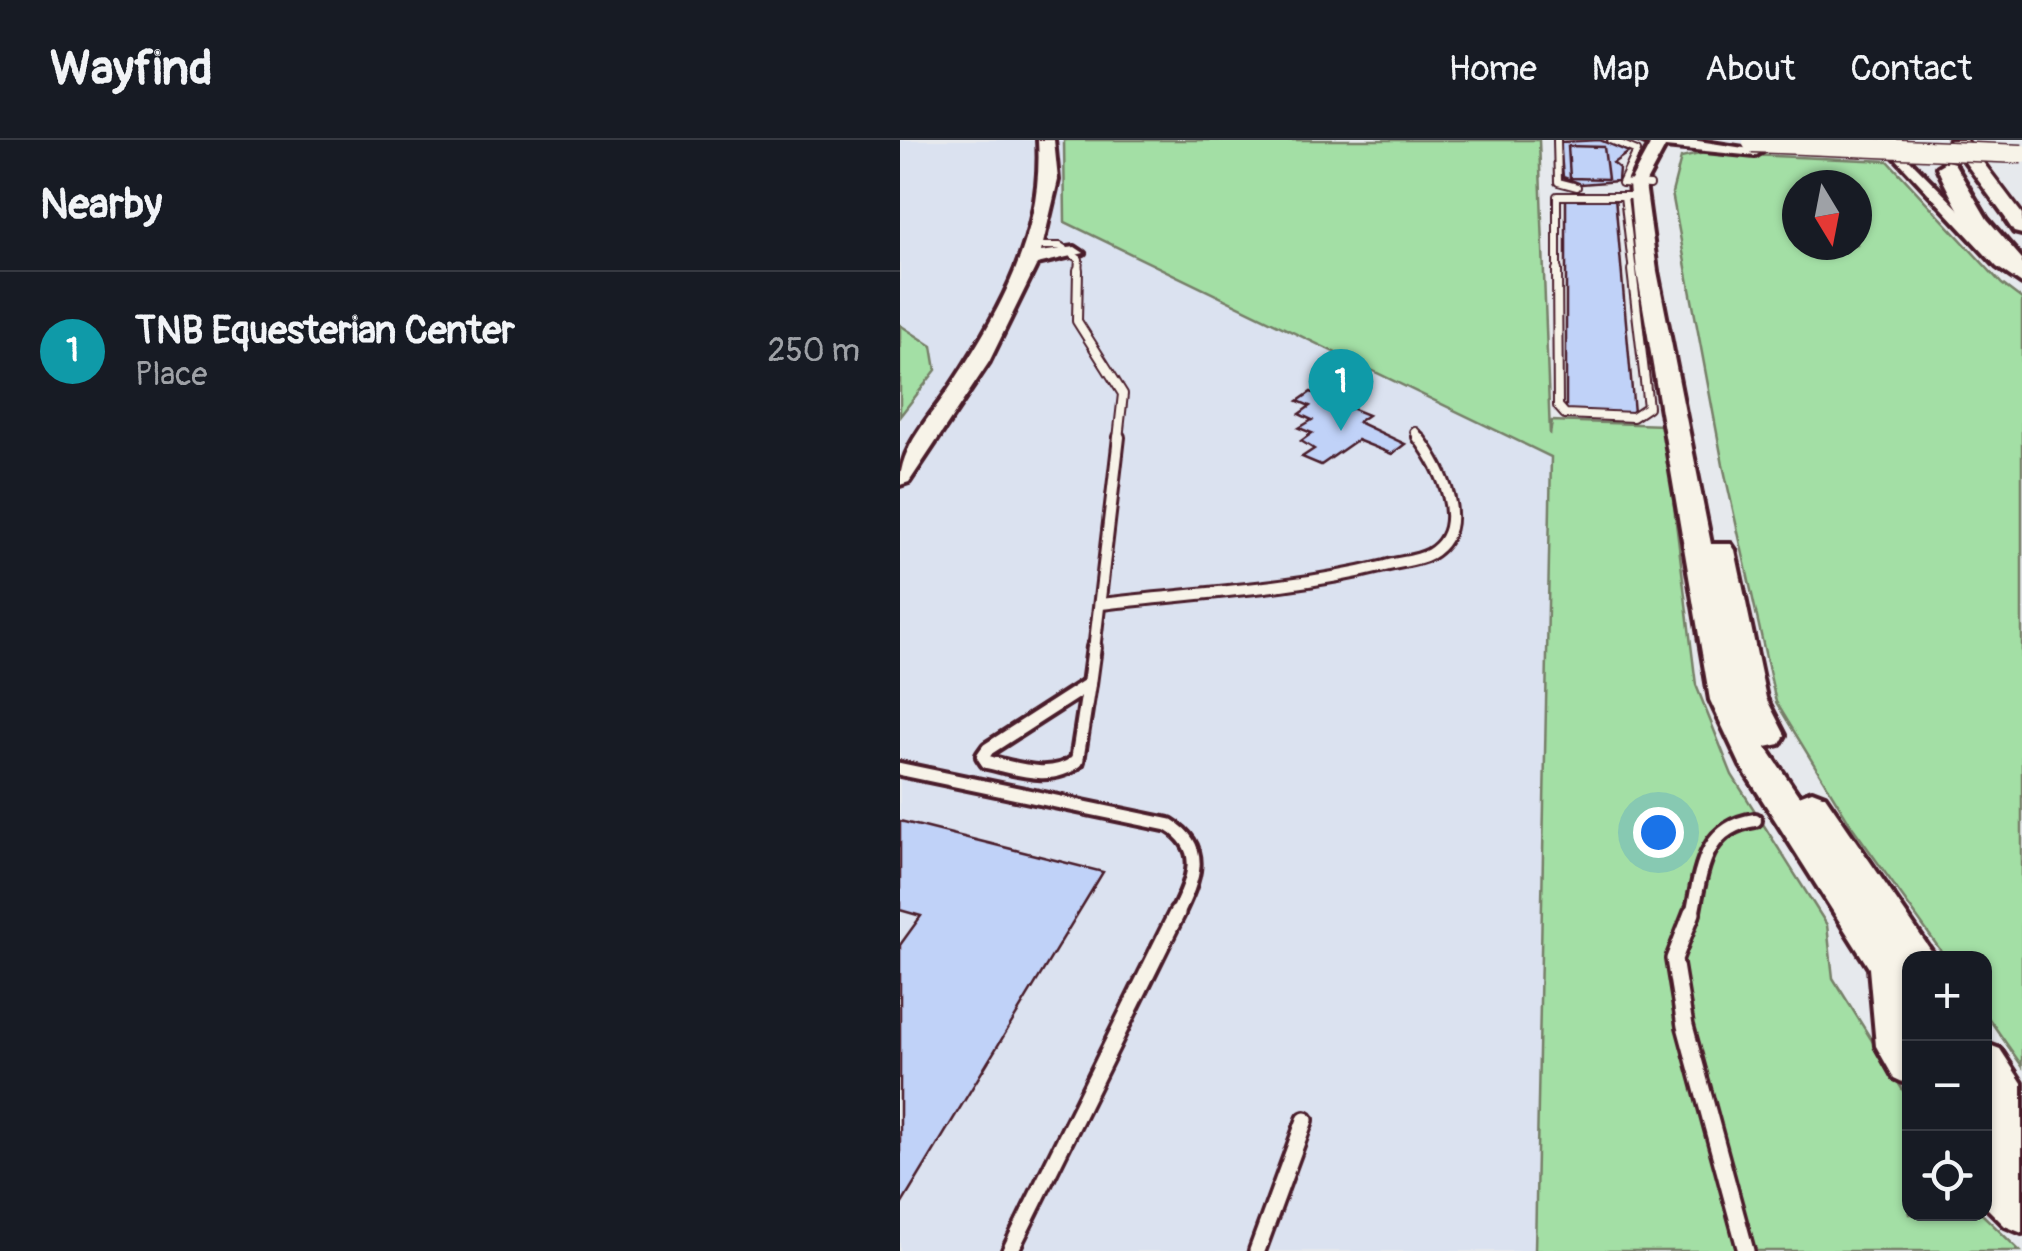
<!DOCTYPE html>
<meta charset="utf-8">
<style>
:root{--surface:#171b24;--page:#242831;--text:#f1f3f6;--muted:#9ea1a6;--line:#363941;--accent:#7c3aed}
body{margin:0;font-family:Pangolin,sans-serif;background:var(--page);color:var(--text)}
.controls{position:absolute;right:30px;bottom:30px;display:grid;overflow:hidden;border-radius:20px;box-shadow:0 2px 8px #0004}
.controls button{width:90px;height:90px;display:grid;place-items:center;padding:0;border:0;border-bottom:2px solid var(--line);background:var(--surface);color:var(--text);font:50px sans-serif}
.compass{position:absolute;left:882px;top:30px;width:90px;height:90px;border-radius:50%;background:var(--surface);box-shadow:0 2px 8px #0004;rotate:170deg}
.you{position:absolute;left:758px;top:692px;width:35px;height:35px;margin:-25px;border:8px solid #fff;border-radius:50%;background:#1a73e8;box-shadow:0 0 0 15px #1a73e833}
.badge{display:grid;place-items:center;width:65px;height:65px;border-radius:50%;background:var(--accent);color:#fff;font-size:32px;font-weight:700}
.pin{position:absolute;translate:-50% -82px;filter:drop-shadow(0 2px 5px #0008)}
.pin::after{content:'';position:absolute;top:52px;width:35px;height:30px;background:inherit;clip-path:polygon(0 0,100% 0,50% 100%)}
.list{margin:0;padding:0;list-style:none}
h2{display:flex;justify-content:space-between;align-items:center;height:130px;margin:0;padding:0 40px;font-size:42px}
h2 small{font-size:32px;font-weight:400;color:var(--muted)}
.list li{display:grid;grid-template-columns:65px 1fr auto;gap:30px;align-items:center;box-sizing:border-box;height:160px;padding:0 40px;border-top:2px solid var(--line)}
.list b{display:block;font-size:38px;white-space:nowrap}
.list p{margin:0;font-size:32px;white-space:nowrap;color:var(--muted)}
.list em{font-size:32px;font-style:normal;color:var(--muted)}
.icon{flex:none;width:55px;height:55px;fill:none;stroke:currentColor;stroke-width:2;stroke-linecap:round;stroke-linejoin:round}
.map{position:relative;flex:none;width:1122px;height:1111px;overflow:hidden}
header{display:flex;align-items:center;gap:60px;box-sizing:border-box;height:140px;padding:0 50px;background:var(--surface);border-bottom:2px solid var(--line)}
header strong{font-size:48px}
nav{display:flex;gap:55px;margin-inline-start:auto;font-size:35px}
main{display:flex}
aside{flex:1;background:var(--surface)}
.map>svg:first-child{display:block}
</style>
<header>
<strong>Wayfind</strong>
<nav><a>Home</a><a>Map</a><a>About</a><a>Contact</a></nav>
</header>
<main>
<aside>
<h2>Nearby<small></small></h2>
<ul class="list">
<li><span class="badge" style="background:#0f9aa8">1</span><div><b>TNB Equesterian Center</b><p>Place</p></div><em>250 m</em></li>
</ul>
</aside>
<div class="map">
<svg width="1122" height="1111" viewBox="0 0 1122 1111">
<rect width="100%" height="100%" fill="#e6e9ed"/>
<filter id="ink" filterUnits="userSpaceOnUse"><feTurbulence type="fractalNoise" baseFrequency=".01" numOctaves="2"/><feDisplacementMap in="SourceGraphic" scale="20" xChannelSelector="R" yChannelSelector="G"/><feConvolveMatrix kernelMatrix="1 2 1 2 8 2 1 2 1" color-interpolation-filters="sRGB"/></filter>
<g filter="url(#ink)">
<polygon fill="#dbe2f0" points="0,0 164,0 165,82 651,317 635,1111 0,1111"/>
<g fill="#a3dfa5" stroke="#767f68" stroke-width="2.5" fill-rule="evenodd">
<polygon points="164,0 639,0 650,295 652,281 764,285 796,545 832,635 927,785 933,838 1009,960 1009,1074 1082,1074 1120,1111 635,1111 651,317 165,82"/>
<path d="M804,13L988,21L1102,144L1122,159V926L1085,873L1084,818H1046L951,685L876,562L823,325L772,53L781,18ZM897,45H957V105H897Z"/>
<polygon points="0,185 32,206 36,230 0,276"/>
</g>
<g fill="#c0d2f8" stroke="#4a1f2b" stroke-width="2.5">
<polygon points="700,0 729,12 713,23 719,28 718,41 681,44 663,37 660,2"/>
<polygon points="668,6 704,7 708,39 670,38"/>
<polygon points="666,55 715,57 734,273 666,270"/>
<polygon points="411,252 468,275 458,282 505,304 492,314 457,300 421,325 402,317 414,309 401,301 412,293 399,288 412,280 399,274 410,266 398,261"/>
<polygon points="0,681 203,732 0,1067 0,805 21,776 0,770"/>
</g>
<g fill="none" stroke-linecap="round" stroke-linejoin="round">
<g stroke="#4a1f2b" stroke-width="10">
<g id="lane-far4">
<polyline points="657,0 658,42 677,47"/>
<polyline points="711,0 737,11 722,43 750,45"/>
<polyline points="724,56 733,133"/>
<polyline points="135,106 160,106 179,119 178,133"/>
<polyline points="657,133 657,56 738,56"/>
</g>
</g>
<g stroke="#4a1f2b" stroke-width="12">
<g id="lane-far3">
<polyline points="178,130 177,181 223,254 218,299"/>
<polyline points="657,130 658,266 665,274 733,277 748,267 732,130"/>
<polyline points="515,292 520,299"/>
</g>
</g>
<g stroke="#4a1f2b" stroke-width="16">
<g id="lane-far2">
<path d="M201,464C295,453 393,449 485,426C498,422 518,421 530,414C574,388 539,325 518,297"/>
<polyline points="194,510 219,297"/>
</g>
</g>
<g stroke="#4a1f2b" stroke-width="20">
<g id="lane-far1">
<path d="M189,544L177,621C151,642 116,628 87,622L83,616L88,609Z"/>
<polyline points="189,544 194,507"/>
<path d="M0,629L269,685C309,709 292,742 276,776"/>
<path d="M792,776C801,732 803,687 855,680"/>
</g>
</g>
<g stroke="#4a1f2b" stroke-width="22">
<g id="lane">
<polyline points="792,773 774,819 785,886 846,1111"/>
<polyline points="110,1111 277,773"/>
<polyline points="357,1111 405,980"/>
</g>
</g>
<g stroke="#4a1f2b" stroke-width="8">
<polygon id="street" points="978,0 1000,10 1122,133 1122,144 1097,127 992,14 973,5 973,1"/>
</g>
<g stroke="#4a1f2b" stroke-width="8">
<g id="secondary">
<path d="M138,0H154L158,40L141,112L175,107L184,113L137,124L89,222L9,342L0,345C0,306 30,278 51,246C101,170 144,93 138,0Z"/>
<polygon points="738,0 792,0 863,11 855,16 765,7 745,44 757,131 811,404 831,404 835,410 866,558 885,595 880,604 866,607 899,656 912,651 925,656 1036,818 1009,818 1009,945 994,938 976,906 969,828 841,626 810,560 737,131 729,44 750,5"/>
<polygon points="1084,903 1100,909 1122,943 1122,1093 1105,1086 1084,1065"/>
</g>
</g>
<g stroke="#4a1f2b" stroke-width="7">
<polygon id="primary" points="1049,0 1066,0 1122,74 1122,85 1110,84"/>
</g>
<g stroke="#4a1f2b" stroke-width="8">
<g id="highway">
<path d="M1047,21L1054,23L1087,79L1122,119V139C1089,131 1050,57 1037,27Z"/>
<polygon points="1109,75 1122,75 1122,94 1114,92 1106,80"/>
</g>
</g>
<use href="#lane-far4" stroke="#f7f3e8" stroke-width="6"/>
<use href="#lane-far3" stroke="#f7f3e8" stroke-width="8"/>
<use href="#lane-far2" stroke="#f7f3e8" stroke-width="10"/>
<use href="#lane-far1" stroke="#f7f3e8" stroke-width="12"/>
<use href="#lane" stroke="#f7f3e8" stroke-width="15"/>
<use href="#street" fill="#f7f3e8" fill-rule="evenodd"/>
<use href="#secondary" fill="#f7f3e8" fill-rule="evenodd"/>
<use href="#primary" fill="#f7f3e8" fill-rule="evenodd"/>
<use href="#highway" fill="#f7f3e8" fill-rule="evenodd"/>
<g stroke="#4a1f2b" stroke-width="21" stroke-linecap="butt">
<polyline id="secondary-bridge" points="852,3 1122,14"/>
</g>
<use href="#secondary-bridge" stroke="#f7f3e8" stroke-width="18"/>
</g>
</g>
</svg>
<div class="controls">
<button>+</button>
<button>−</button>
<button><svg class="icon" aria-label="locate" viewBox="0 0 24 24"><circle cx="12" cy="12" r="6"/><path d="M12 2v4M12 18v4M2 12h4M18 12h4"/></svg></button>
</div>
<svg class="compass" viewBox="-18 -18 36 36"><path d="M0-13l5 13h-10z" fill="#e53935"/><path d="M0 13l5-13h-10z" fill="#9ea1a6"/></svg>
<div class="you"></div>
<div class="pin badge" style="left:441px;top:291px;background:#0f9aa8">1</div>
</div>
</main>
